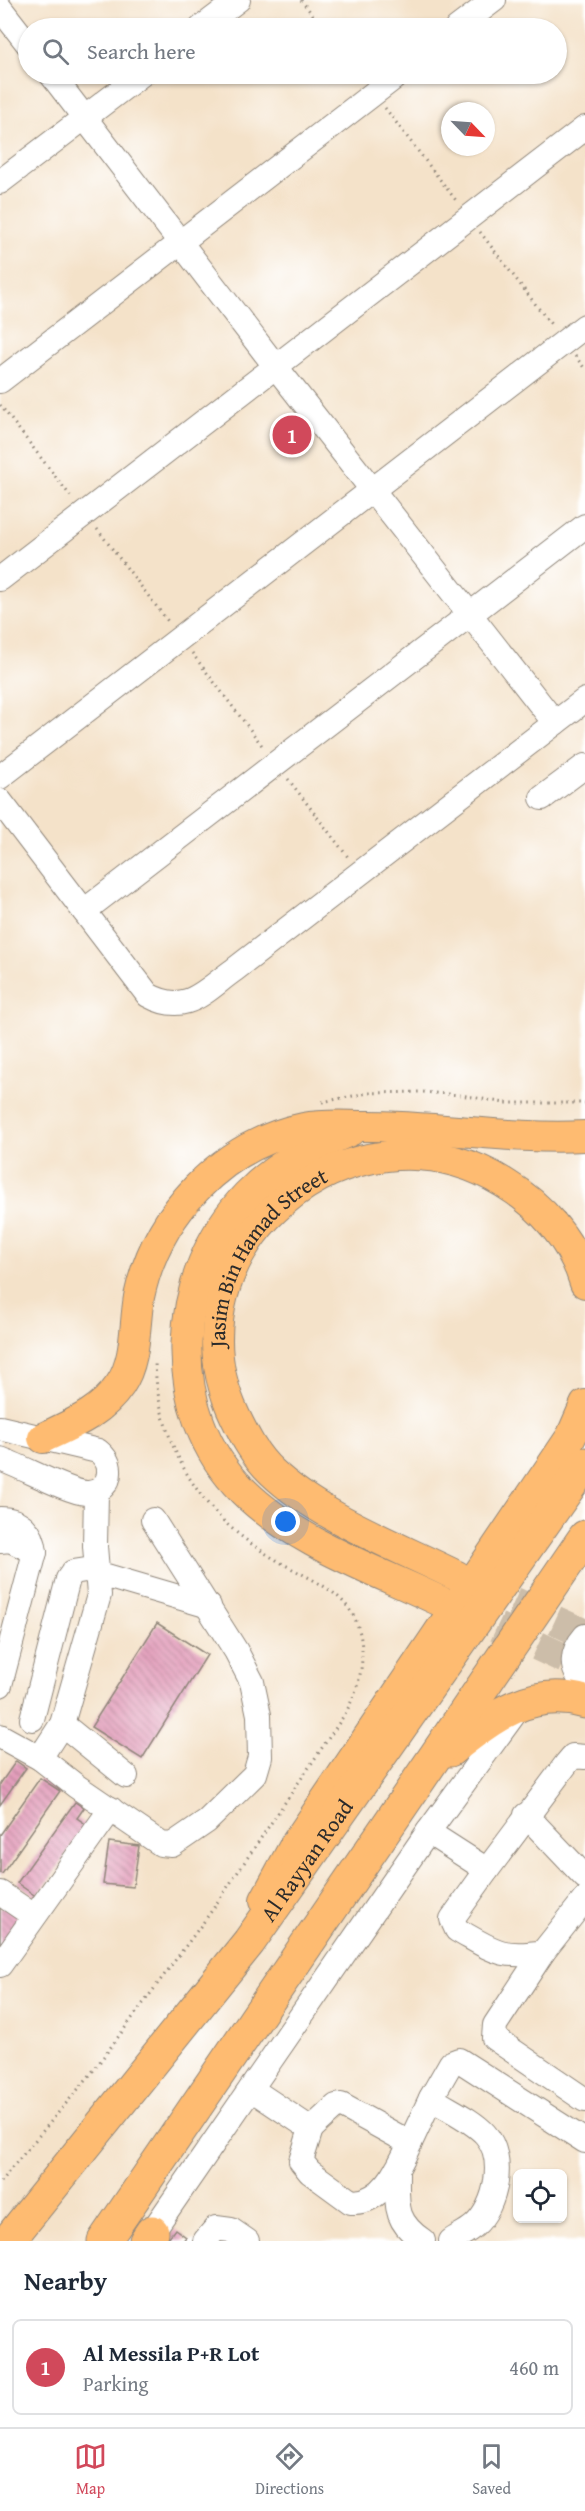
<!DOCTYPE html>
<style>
:root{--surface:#fff;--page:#f6f6f7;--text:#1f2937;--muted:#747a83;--line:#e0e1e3;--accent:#d1495b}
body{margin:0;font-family:"Gentium Book Plus",serif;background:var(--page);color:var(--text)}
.controls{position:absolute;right:18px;bottom:18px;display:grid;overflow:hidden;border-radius:9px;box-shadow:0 2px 4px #0004}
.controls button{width:54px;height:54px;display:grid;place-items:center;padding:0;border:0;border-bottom:2px solid var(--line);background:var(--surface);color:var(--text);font:30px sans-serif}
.compass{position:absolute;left:441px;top:102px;width:54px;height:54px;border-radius:50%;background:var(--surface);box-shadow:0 2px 4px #0004;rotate:115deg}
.you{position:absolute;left:286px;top:1522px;width:21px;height:21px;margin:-15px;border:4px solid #fff;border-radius:50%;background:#1a73e8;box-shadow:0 0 0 9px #1a73e833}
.badge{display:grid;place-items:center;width:39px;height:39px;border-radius:50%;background:var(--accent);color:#fff;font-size:20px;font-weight:700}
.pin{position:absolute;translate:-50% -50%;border:3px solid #fff;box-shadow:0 2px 6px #0006}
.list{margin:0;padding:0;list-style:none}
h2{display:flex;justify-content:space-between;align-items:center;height:78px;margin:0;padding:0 24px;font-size:26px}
h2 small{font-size:20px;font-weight:400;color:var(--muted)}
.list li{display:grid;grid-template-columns:39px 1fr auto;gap:18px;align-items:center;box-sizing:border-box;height:96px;margin:0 12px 12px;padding:0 12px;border:2px solid var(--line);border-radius:9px}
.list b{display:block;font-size:22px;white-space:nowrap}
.list p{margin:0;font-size:20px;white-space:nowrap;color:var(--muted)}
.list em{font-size:20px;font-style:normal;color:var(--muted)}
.icon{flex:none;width:33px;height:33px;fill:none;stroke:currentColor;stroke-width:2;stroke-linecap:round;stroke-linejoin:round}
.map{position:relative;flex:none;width:585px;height:2241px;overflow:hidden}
.search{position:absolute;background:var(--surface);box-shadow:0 2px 4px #0004;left:18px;right:18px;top:18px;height:66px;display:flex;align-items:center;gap:15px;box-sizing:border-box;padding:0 21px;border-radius:33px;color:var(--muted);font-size:22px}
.sheet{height:186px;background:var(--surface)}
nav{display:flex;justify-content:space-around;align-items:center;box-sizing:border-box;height:84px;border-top:2px solid var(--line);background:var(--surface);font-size:16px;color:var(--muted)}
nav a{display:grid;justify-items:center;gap:3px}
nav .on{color:var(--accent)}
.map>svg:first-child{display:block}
</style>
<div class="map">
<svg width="585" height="2241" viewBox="0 0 585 2241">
<defs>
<pattern id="building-back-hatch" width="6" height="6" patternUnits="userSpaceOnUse" patternTransform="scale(1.5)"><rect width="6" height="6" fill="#e49fbc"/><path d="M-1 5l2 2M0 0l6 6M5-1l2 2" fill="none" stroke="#b98299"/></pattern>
</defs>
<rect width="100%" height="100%" fill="#fff"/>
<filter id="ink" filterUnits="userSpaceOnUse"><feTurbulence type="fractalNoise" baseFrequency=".0167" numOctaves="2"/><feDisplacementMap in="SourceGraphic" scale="12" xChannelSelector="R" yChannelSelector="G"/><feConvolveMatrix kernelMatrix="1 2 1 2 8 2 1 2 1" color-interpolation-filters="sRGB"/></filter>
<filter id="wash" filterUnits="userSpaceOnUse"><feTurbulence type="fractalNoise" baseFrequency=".008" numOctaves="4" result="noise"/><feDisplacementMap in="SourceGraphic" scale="24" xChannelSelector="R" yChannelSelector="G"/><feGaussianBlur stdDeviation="1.35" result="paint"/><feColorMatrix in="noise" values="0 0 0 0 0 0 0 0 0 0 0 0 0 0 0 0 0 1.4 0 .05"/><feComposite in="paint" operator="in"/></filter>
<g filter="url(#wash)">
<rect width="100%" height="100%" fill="#f4e2c9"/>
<g id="blocks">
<g fill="url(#building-back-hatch)">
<polygon points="157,1623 207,1655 142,1759 91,1727"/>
<polygon points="16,1761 26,1768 0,1805 0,1784"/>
<polygon points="40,1778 60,1791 2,1874 0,1873 0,1835"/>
<polygon points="75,1802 84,1808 77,1818 87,1825 37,1897 17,1883"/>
<polygon points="109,1842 139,1846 133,1887 103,1884"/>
<polygon points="3,1904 22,1918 0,1949 0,1909"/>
<polygon points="175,2229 186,2237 183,2241 166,2241"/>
</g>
</g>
</g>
<g filter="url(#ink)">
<use href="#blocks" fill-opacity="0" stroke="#90867a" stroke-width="1.5"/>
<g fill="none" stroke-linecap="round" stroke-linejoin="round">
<g stroke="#ccbda9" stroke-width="30" stroke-dasharray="30 15" stroke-linecap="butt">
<polyline points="473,1583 585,1634"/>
<polyline points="456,1608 585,1668"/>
</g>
<g stroke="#90867a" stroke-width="26">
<g id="minor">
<polyline points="0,8 28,44"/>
<polyline points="201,28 238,0"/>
<polyline points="457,28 494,0"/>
<polyline points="51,74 276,367 555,723"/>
<polyline points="0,182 142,74"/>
<polyline points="0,381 399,74"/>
<polyline points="0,579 585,128"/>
<polyline points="0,777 585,326"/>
<polyline points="542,798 585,766"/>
<path d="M0,801L148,995C186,1016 203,992 234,970L585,700"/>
<polyline points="84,911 585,526"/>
<path d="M0,1428L98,1451C104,1456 109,1462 109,1470C110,1483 99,1494 86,1493C68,1492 21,1466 0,1459"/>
<path d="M0,1519C21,1519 33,1532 35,1552L0,1685"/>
<polyline points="0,1541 10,1540 35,1552"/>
<path d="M585,1636C571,1652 569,1669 585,1684"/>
<polyline points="32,1719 68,1579 73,1572 86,1570 209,1606"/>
<polyline points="62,1724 126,1776"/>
<polyline points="0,1736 40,1758 76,1786 161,1844 172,1845 207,1821 255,1774 260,1757 259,1715 252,1682 236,1651 153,1520"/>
<polyline points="40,1758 62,1724 99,1595 95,1546 96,1492"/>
<polyline points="526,1815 585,1877"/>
<polyline points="428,1832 487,1870 567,1763 573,1756 585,1757"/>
<path d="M487,1870L452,1919L457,1930C493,1950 500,1959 543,1952L585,1899"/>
<polyline points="0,1893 34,1916"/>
<polyline points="543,1952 495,2025 494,2038 585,2100"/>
<polyline points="0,1965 111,1809"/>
<path d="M251,2089L311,2129L336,2106L341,2105L410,2143L431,2098C447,2109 471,2119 485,2134C506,2157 497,2206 474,2226C467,2232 458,2236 451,2241"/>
<polyline points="431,2098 451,2063 459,2060 585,2141"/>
<path d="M311,2129L301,2161L310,2172L351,2202C382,2204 399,2168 410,2143"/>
<path d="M397,2173C397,2206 394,2221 423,2241"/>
<polyline points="152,2232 428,1832 517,1710"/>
<polyline points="205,2241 216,2228 231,2230 247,2241"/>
</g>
</g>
<g stroke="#90867a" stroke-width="32">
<g id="major">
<path d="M350,1131C312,1147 276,1165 247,1195C171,1274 163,1412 243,1491C294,1542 375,1570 440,1601"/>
<path d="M43,1438C72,1424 101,1413 120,1385C137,1360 134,1325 139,1297C156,1215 221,1145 304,1128C325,1124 346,1126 367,1126C441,1126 512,1140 585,1136"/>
<path id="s1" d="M457,1576C399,1547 319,1517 272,1472C255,1456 245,1437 235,1416C157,1251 350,1088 504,1183C542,1206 572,1240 585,1283"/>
<polyline points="265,1900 295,1845 571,1437 585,1405"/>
</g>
</g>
<g stroke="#90867a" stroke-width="35">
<g id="highway">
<path d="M450,1750C491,1718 530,1686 585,1702"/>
<path id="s2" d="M8,2241L249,1942L585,1464"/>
<polyline points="104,2241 585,1537"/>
<polyline points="146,2241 152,2232"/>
</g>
</g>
<g stroke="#90867a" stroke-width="3" stroke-dasharray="1.5 4.5" stroke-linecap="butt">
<polyline points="301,0 323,28"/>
<polyline points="385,108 458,203"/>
<polyline points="480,232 553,327"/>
<polyline points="575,356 585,369"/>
<polyline points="0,405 72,498"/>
<polyline points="97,529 170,624"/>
<polyline points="192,653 264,748"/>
<polyline points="288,779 348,857"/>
<polyline points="322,1102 368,1093 422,1092 461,1095 505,1103 585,1103"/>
<path d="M0,2182L90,2075L208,1916L345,1714C356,1694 363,1673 362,1650C360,1599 324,1586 285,1565C265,1554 246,1541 229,1526C183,1484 156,1422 155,1360"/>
</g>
<use href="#minor" stroke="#fff" stroke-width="24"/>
<use href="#major" stroke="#febb71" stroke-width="30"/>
<use href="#highway" stroke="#febb71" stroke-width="33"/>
</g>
</g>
<g text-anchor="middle" stroke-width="6" stroke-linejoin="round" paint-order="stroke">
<g font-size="22" fill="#2b2b2b" stroke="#fff">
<text dy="8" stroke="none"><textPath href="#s1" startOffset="460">Jasim Bin Hamad Street</textPath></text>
<text dy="8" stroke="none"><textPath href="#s2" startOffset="484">Al Rayyan Road</textPath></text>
</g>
</g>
</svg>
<div class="controls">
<button><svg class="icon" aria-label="locate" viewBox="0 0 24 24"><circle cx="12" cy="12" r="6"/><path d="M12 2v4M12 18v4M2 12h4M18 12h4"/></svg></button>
</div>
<svg class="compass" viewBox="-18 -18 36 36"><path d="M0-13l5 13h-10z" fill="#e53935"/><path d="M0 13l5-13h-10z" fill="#747a83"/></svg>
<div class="you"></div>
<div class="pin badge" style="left:292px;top:435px">1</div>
<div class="search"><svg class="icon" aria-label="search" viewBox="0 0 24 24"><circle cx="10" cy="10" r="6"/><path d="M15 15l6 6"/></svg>Search here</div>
</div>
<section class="sheet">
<h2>Nearby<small></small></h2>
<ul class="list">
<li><span class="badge">1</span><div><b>Al Messila P+R Lot</b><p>Parking</p></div><em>460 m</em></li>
</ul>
</section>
<nav>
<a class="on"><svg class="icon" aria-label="map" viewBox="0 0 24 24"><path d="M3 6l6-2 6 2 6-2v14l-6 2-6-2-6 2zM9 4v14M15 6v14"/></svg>Map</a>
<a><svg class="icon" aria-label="directions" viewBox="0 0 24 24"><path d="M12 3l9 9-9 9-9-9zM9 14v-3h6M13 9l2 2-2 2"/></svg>Directions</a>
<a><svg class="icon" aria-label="saved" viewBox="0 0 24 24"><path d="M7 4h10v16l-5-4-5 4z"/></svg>Saved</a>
</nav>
